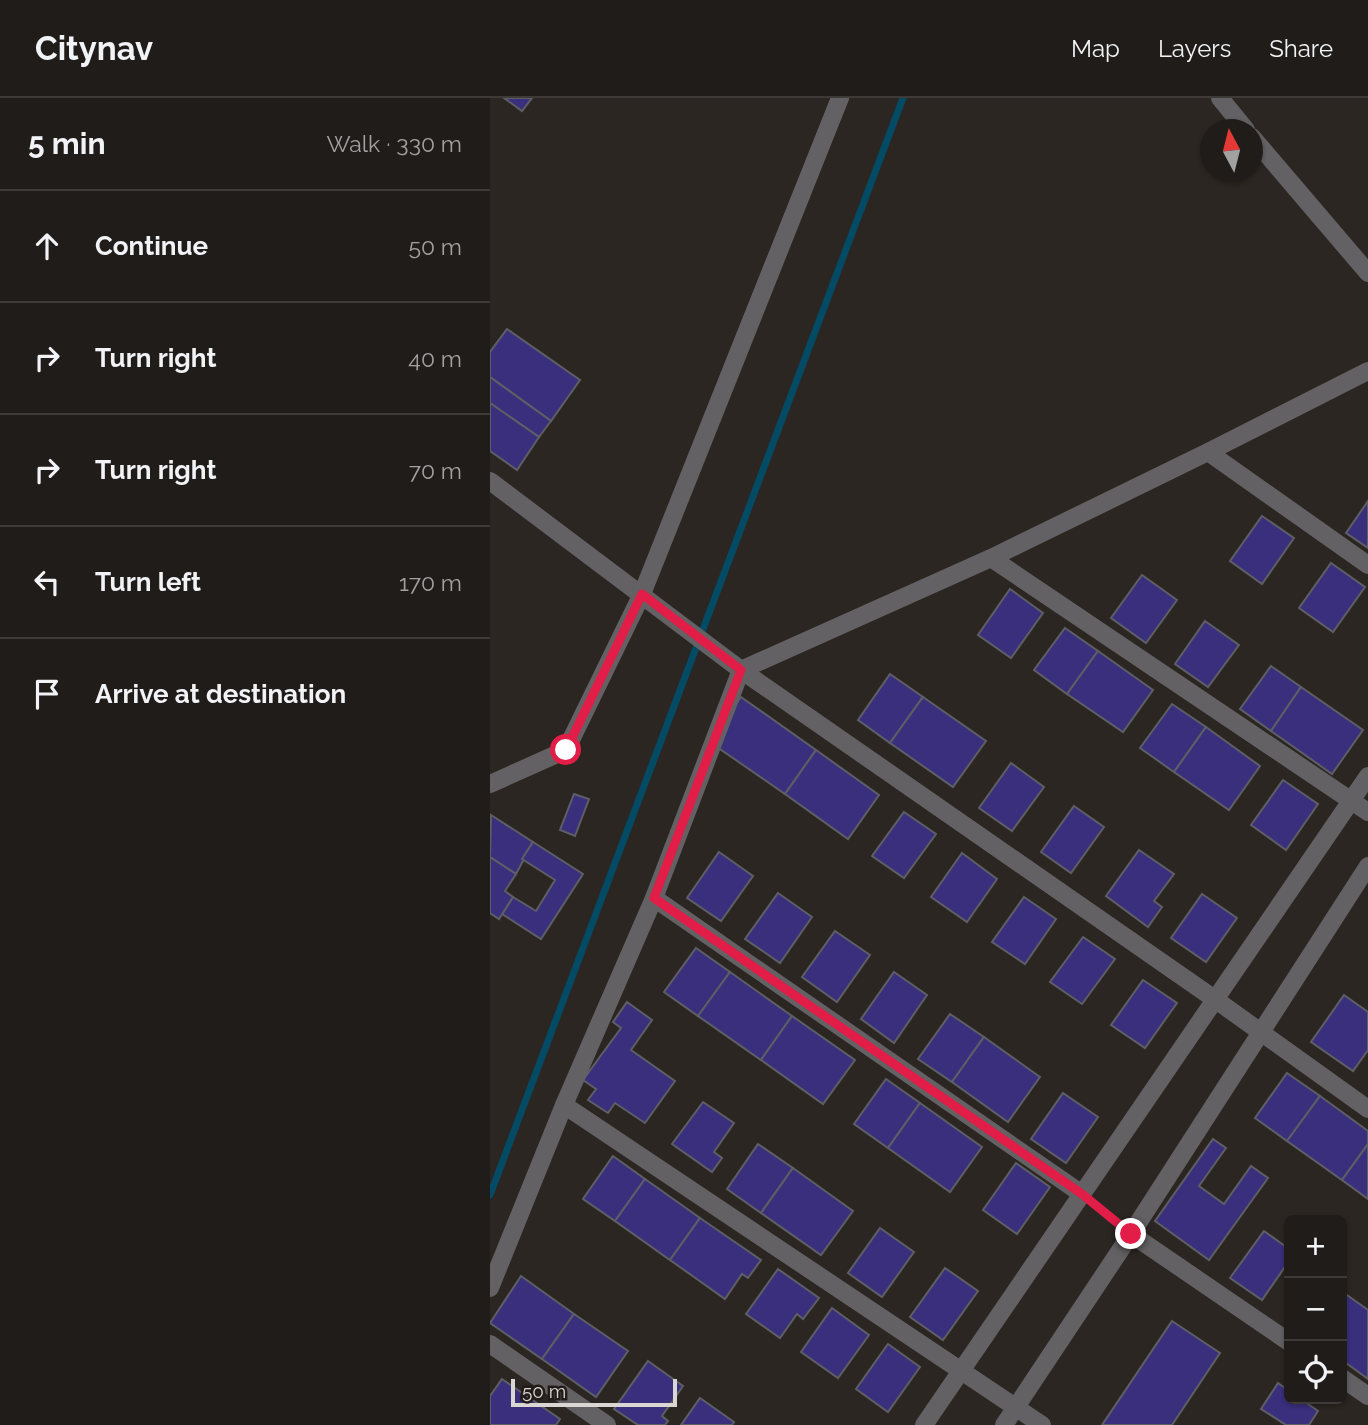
<!DOCTYPE html>
<meta charset="utf-8">
<style>
:root{--surface:#201c19;--page:#282522;--text:#f1f3f6;--muted:#a2a1a2;--line:#3d3a38}
body{margin:0;font-family:Raleway,sans-serif;background:var(--page);color:var(--text)}
.controls{position:absolute;right:21px;bottom:21px;display:grid;overflow:hidden;border-radius:10px;box-shadow:0 2px 5px #0004}
.controls button{width:63px;height:63px;display:grid;place-items:center;padding:0;border:0;border-bottom:2px solid var(--line);background:var(--surface);color:var(--text);font:35px sans-serif}
.compass{position:absolute;left:710px;top:21px;width:63px;height:63px;border-radius:50%;background:var(--surface);box-shadow:0 2px 5px #0004;rotate:353deg}
.scale{position:absolute;left:21px;bottom:18px;width:166px;box-sizing:border-box;padding-left:7px;border:4px solid #d9d6d3;border-top:0;font-size:19px;line-height:24px;white-space:nowrap;color:#d9d6d3;-webkit-text-stroke:5px #211c18;paint-order:stroke}
.stop{position:absolute;width:21px;height:21px;margin:-16px;border:5px solid #e11d48;border-radius:50%;background:#fff}
.stop.end{background:#e11d48;border-color:#fff;box-shadow:0 2px 7px #0008}
.list{margin:0;padding:0;list-style:none}
h2{display:flex;justify-content:space-between;align-items:center;height:91px;margin:0;padding:0 28px;font-size:30px}
h2 small{font-size:23px;font-weight:400;color:var(--muted)}
.list li{display:grid;grid-template-columns:46px 1fr auto;gap:21px;align-items:center;box-sizing:border-box;height:112px;padding:0 28px;border-top:2px solid var(--line)}
.list b{display:block;font-size:26px;white-space:nowrap}
.list em{font-size:23px;font-style:normal;color:var(--muted)}
.icon{flex:none;width:38px;height:38px;fill:none;stroke:currentColor;stroke-width:2;stroke-linecap:round;stroke-linejoin:round}
.map{position:relative;flex:none;width:878px;height:1327px;overflow:hidden}
header{display:flex;align-items:center;gap:42px;box-sizing:border-box;height:98px;padding:0 35px;background:var(--surface);border-bottom:2px solid var(--line)}
header strong{font-size:33px}
nav{display:flex;gap:38px;margin-inline-start:auto;font-size:24px}
main{display:flex}
aside{flex:1;background:var(--surface)}
.map>svg:first-child{display:block}
</style>
<header>
<strong>Citynav</strong>
<nav><a>Map</a><a>Layers</a><a>Share</a></nav>
</header>
<main>
<aside>
<h2>5 min<small>Walk · 330 m</small></h2>
<ul class="list">
<li><svg class="icon" aria-label="ahead" viewBox="0 0 24 24"><path d="M12 20V5M6 11l6-6 6 6"/></svg><div><b>Continue</b></div><em>50 m</em></li>
<li><svg class="icon" aria-label="right" viewBox="0 0 24 24"><path d="M7 20v-9h11M14 6l5 5-5 5"/></svg><div><b>Turn right</b></div><em>40 m</em></li>
<li><svg class="icon" aria-label="right" viewBox="0 0 24 24"><path d="M7 20v-9h11M14 6l5 5-5 5"/></svg><div><b>Turn right</b></div><em>70 m</em></li>
<li><svg class="icon" aria-label="left" viewBox="0 0 24 24"><path d="M17 20v-9H6M10 6l-5 5 5 5"/></svg><div><b>Turn left</b></div><em>170 m</em></li>
<li><svg class="icon" aria-label="arrive" viewBox="0 0 24 24"><path d="M6 21V4h12l-3 4 3 4H6"/></svg><div><b>Arrive at destination</b></div></li>
</ul>
</aside>
<div class="map">
<svg width="878" height="1327" viewBox="0 0 878 1327">
<rect width="100%" height="100%" fill="#2b2621"/>
<g fill="none" stroke-linecap="round" stroke-linejoin="round">
<polyline stroke="#034a65" stroke-width="7" points="0,1097 413,0"/>
</g>
<g fill="#3a2f7d" stroke="#5e5e65" stroke-width="2">
<polygon points="14,0 42,0 32,13"/>
<polygon points="17,231 90,282 61,323 0,279 0,254"/>
<polygon points="0,279 61,323 49,339 0,305"/>
<polygon points="0,305 49,339 27,372 0,353"/>
<polygon points="878,403 878,450 856,435"/>
<polygon points="772,418 804,440 772,486 740,463"/>
<polygon points="841,465 875,489 843,534 809,510"/>
<polygon points="652,477 687,502 656,545 621,520"/>
<polygon points="520,491 553,515 521,560 488,537"/>
<polygon points="715,523 749,547 718,589 685,566"/>
<polygon points="575,530 608,553 577,596 544,572"/>
<polygon points="608,553 663,592 633,634 577,596"/>
<polygon points="781,568 811,589 781,633 750,611"/>
<polygon points="400,576 433,599 400,645 368,622"/>
<polygon points="811,589 873,632 842,676 781,633"/>
<polygon points="251,599 326,652 295,696 227,649 234,623"/>
<polygon points="433,599 496,643 463,689 400,645"/>
<polygon points="682,606 716,629 684,674 650,650"/>
<polygon points="716,629 770,668 739,712 684,674"/>
<polygon points="326,652 389,697 358,741 295,696"/>
<polygon points="521,665 554,689 522,733 489,710"/>
<polygon points="793,682 828,706 796,752 761,727"/>
<polygon points="84,696 99,701 85,738 70,732"/>
<polygon points="584,708 614,729 581,775 551,754"/>
<polygon points="414,714 446,736 414,780 382,758"/>
<polygon points="1,717 43,744 26,776 0,759"/>
<polygon points="43,744 93,776 51,841 12,816 23,799 46,813 65,782 32,761"/>
<polygon points="649,752 684,776 664,803 672,809 658,829 616,798"/>
<polygon points="229,754 263,778 231,823 197,800"/>
<polygon points="472,755 507,781 477,824 441,799"/>
<polygon points="0,759 26,776 15,793 23,799 9,821 0,815"/>
<polygon points="288,795 322,819 290,865 255,841"/>
<polygon points="712,796 747,820 716,864 681,840"/>
<polygon points="534,799 566,821 535,866 502,844"/>
<polygon points="345,833 380,857 347,904 312,879"/>
<polygon points="593,839 625,861 592,906 560,884"/>
<polygon points="206,850 240,874 208,918 174,894"/>
<polygon points="240,874 302,918 271,962 208,918"/>
<polygon points="404,874 437,897 404,945 371,921"/>
<polygon points="653,882 687,905 655,950 621,927"/>
<polygon points="854,897 878,914 878,952 863,973 821,944"/>
<polygon points="137,904 162,922 141,952 185,983 155,1025 125,1005 118,1015 98,1002 106,991 93,982 131,930 123,924"/>
<polygon points="460,916 494,939 462,984 428,961"/>
<polygon points="302,918 365,962 333,1006 271,962"/>
<polygon points="494,939 550,979 518,1024 462,984"/>
<polygon points="797,975 830,998 797,1043 765,1020"/>
<polygon points="396,981 430,1005 398,1050 364,1026"/>
<polygon points="573,995 608,1019 576,1065 541,1041"/>
<polygon points="830,998 878,1033 878,1046 852,1082 797,1043"/>
<polygon points="213,1004 244,1025 224,1054 232,1060 222,1074 182,1046"/>
<polygon points="430,1005 492,1049 460,1094 398,1050"/>
<polygon points="723,1041 736,1050 709,1088 734,1106 761,1068 778,1080 719,1162 665,1123"/>
<polygon points="268,1046 303,1070 271,1115 237,1091"/>
<polygon points="878,1046 878,1101 852,1082"/>
<polygon points="123,1058 155,1081 125,1123 93,1101"/>
<polygon points="526,1065 560,1089 527,1136 493,1112"/>
<polygon points="303,1070 363,1113 331,1157 271,1115"/>
<polygon points="155,1081 210,1120 180,1162 125,1123"/>
<polygon points="210,1120 271,1162 258,1180 252,1176 235,1201 180,1162"/>
<polygon points="390,1130 424,1154 392,1199 358,1175"/>
<polygon points="774,1133 799,1151 799,1163 772,1202 740,1180"/>
<polygon points="455,1170 488,1193 453,1242 420,1219"/>
<polygon points="288,1171 329,1200 313,1221 307,1216 290,1240 256,1216"/>
<polygon points="31,1178 84,1216 52,1261 0,1225"/>
<polygon points="857,1197 878,1212 878,1281 852,1262 852,1204"/>
<polygon points="342,1210 379,1237 348,1280 311,1254"/>
<polygon points="84,1216 138,1253 106,1299 52,1261"/>
<polygon points="682,1223 730,1255 682,1327 612,1327"/>
<polygon points="398,1246 430,1269 398,1314 366,1291"/>
<polygon points="158,1263 193,1288 172,1318 178,1323 175,1327 148,1327 124,1311"/>
<polygon points="12,1281 70,1321 66,1327 0,1327 0,1298"/>
<polygon points="788,1285 799,1293 799,1301 811,1301 828,1313 819,1327 796,1327 771,1311"/>
<polygon points="210,1300 244,1324 242,1327 191,1327"/>
</g>
<g fill="none" stroke-linecap="round" stroke-linejoin="round">
<polyline stroke="#615d59" stroke-width="4.5" stroke-dasharray="3.5 5" stroke-linecap="butt" points="606,1108 627,1124"/>
<g stroke="#636163" stroke-width="18">
<polyline points="730,0 756,32"/>
<polyline points="762,39 878,175"/>
<polyline points="718,354 878,467"/>
<polyline points="0,383 251,572 726,902 878,1011"/>
<polyline points="501,460 878,714"/>
<polyline points="0,686 76,652 152,496 350,0"/>
<polyline points="164,800 592,1096"/>
<polyline points="74,1007 552,1327"/>
<polyline points="641,1136 799,1244"/>
<polyline points="0,1190 74,1007 164,800 251,572 501,460 718,354 878,273"/>
<polyline points="0,1246 117,1327"/>
<polyline points="852,1280 878,1298"/>
<polyline points="434,1327 878,678"/>
<polyline points="514,1327 641,1136 878,768"/>
</g>
</g>
<g fill="none" stroke-linecap="round" stroke-linejoin="round">
<polyline stroke="#e11d48" stroke-width="9" points="76,652 152,496 251,572 164,800 592,1096 641,1136"/>
</g>
</svg>
<div class="controls">
<button>+</button>
<button>−</button>
<button><svg class="icon" aria-label="locate" viewBox="0 0 24 24"><circle cx="12" cy="12" r="6"/><path d="M12 2v4M12 18v4M2 12h4M18 12h4"/></svg></button>
</div>
<svg class="compass" viewBox="-18 -18 36 36"><path d="M0-13l5 13h-10z" fill="#e53935"/><path d="M0 13l5-13h-10z" fill="#a2a1a2"/></svg>
<div class="scale">50 m</div>
<div class="stop" style="left:76px;top:652px"></div>
<div class="stop end" style="left:641px;top:1136px"></div>
</div>
</main>
